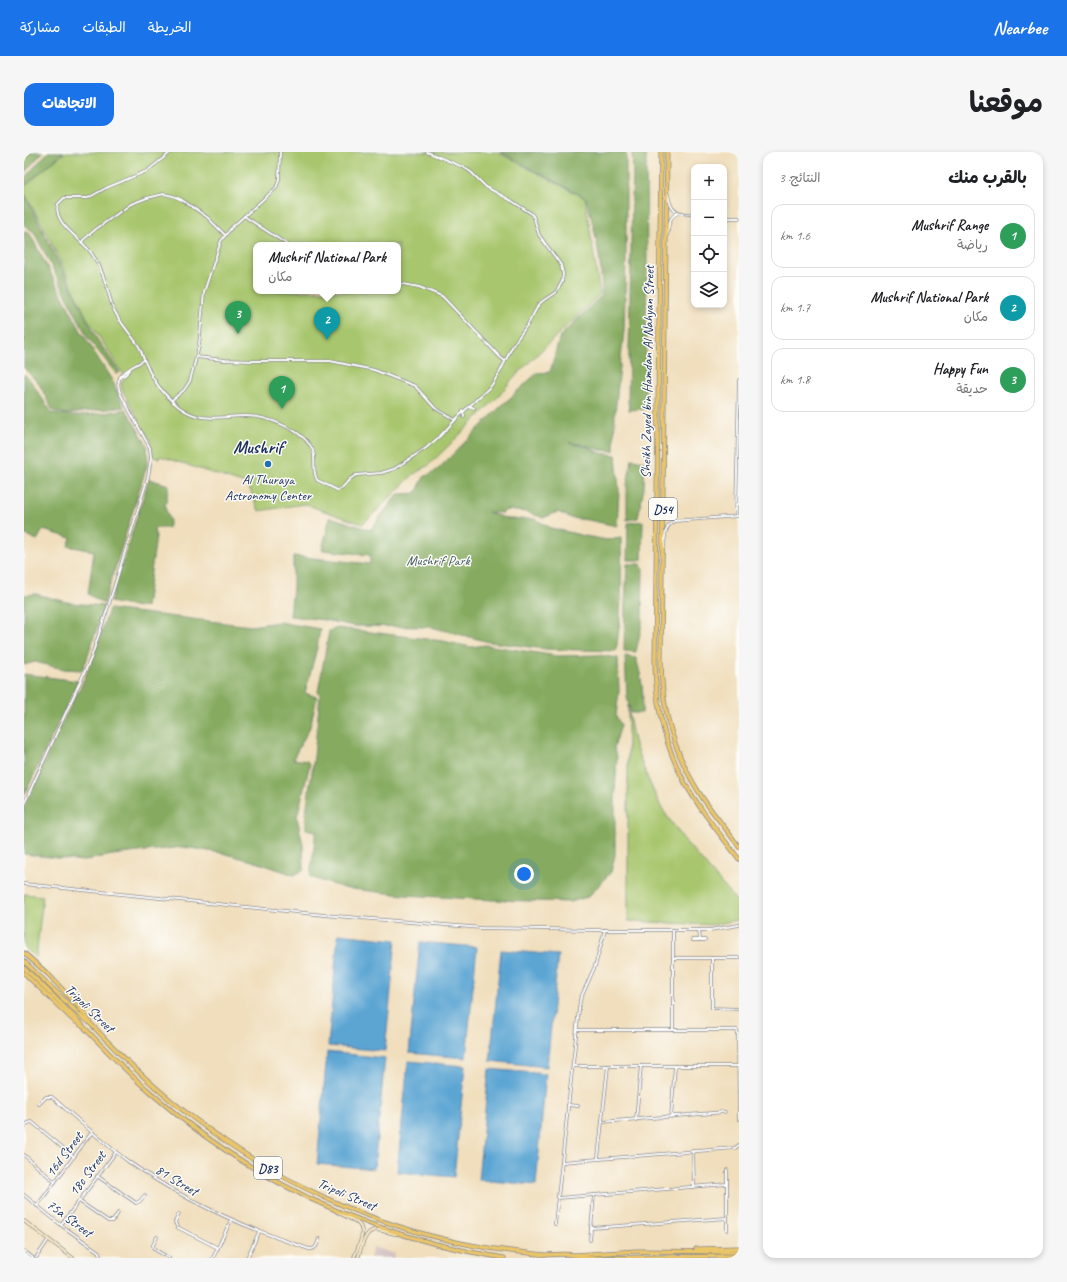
<!DOCTYPE html>
<html lang="ar">
<meta charset="utf-8">
<style>
:root{--surface:#fff;--page:#f6f6f6;--text:#202124;--muted:#757577;--line:#e0e0e0;--accent:#1a73e8}
body{margin:0;font-family:Caveat,"Playpen Sans Arabic",sans-serif;background:var(--page);color:var(--text);direction:rtl}
.controls{position:absolute;right:12px;top:12px;display:grid;overflow:hidden;border-radius:8px;box-shadow:0 2px 6px #0003}
.controls button{width:36px;height:36px;display:grid;place-items:center;padding:0;border:0;border-bottom:1px solid var(--line);background:var(--surface);color:var(--text);font:20px sans-serif}
.you{position:absolute;left:500px;top:722px;width:14px;height:14px;margin:-10px;border:3px solid #fff;border-radius:50%;background:#1a73e8;box-shadow:0 0 0 6px #1a73e833}
.badge{display:grid;place-items:center;width:26px;height:26px;border-radius:50%;background:var(--accent);color:#fff;font-size:13px;font-weight:700}
.pin{position:absolute;translate:-50% -33px;filter:drop-shadow(0 1px 2px #0008)}
.pin::after{content:'';position:absolute;top:21px;width:14px;height:12px;background:inherit;clip-path:polygon(0 0,100% 0,50% 100%)}
.popup{position:absolute;left:229px;top:90px;width:148px;height:52px;box-sizing:border-box;display:grid;place-content:center;border-radius:8px;background:var(--surface);filter:drop-shadow(0 1px 3px #0005);font-size:13px;white-space:nowrap;color:var(--muted)}
.popup b{font-size:15px;color:var(--text)}
.popup::after{content:'';position:absolute;left:50%;top:100%;margin-left:-8px;border:8px solid transparent;border-top-color:var(--surface)}
.list{margin:0;padding:0;list-style:none}
h2{display:flex;justify-content:space-between;align-items:center;height:52px;margin:0;padding:0 16px;font-size:17px}
h2 small{font-size:13px;font-weight:400;color:var(--muted)}
.list li{display:grid;grid-template-columns:26px 1fr auto;gap:12px;align-items:center;box-sizing:border-box;height:64px;margin:0 8px 8px;padding:0 8px;border:1px solid var(--line);border-radius:12px}
.list b{display:block;font-size:15px;white-space:nowrap}
.list p{margin:0;font-size:13px;white-space:nowrap;color:var(--muted)}
.list em{font-size:13px;font-style:normal;color:var(--muted)}
.icon{flex:none;width:22px;height:22px;fill:none;stroke:currentColor;stroke-width:2;stroke-linecap:round;stroke-linejoin:round}
.map{position:relative;flex:none;width:715px;height:1106px;overflow:hidden;direction:ltr;border-radius:12px}
header{display:flex;align-items:center;gap:24px;box-sizing:border-box;height:56px;padding:0 20px;background:var(--accent);color:#fff}
header strong{font-size:19px}
nav{display:flex;gap:22px;margin-inline-start:auto;font-size:14px}
.intro{display:flex;align-items:center;justify-content:space-between;box-sizing:border-box;height:96px;padding:0 24px}
h1{margin:0;font-size:28px}
.button{padding:10px 18px;border-radius:12px;background:var(--accent);color:#fff;font-size:14px;font-weight:700}
main{display:flex;gap:24px;padding:0 24px}
aside{flex:1;background:var(--surface);border-radius:12px;box-shadow:0 2px 6px #0003}
.map>svg:first-child{display:block}
</style>
<header>
<strong>Nearbee</strong>
<nav><a>الخريطة</a><a>الطبقات</a><a>مشاركة</a></nav>
</header>
<div class="intro"><h1>موقعنا</h1><a class="button">الاتجاهات</a></div>
<main>
<aside>
<h2>بالقرب منك<small>النتائج: 3</small></h2>
<ul class="list">
<li><span class="badge" style="background:#2e9e5b">1</span><div><b>Mushrif Range</b><p>رياضة</p></div><em>1.6 km</em></li>
<li><span class="badge" style="background:#0f9aa8">2</span><div><b>Mushrif National Park</b><p>مكان</p></div><em>1.7 km</em></li>
<li><span class="badge" style="background:#2e9e5b">3</span><div><b>Happy Fun</b><p>حديقة</p></div><em>1.8 km</em></li>
</ul>
</aside>
<div class="map">
<svg width="715" height="1106" viewBox="0 0 715 1106">
<rect width="100%" height="100%" fill="#fdfcf7"/>
<filter id="ink" filterUnits="userSpaceOnUse"><feTurbulence type="fractalNoise" baseFrequency=".025" numOctaves="2"/><feDisplacementMap in="SourceGraphic" scale="8" xChannelSelector="R" yChannelSelector="G"/><feConvolveMatrix kernelMatrix="1 2 1 2 8 2 1 2 1" color-interpolation-filters="sRGB"/></filter>
<filter id="wash" filterUnits="userSpaceOnUse"><feTurbulence type="fractalNoise" baseFrequency=".012" numOctaves="4" result="noise"/><feDisplacementMap in="SourceGraphic" scale="16" xChannelSelector="R" yChannelSelector="G"/><feGaussianBlur stdDeviation="0.9" result="paint"/><feColorMatrix in="noise" values="0 0 0 0 0 0 0 0 0 0 0 0 0 0 0 0 0 1.4 0 .05"/><feComposite in="paint" operator="in"/></filter>
<g filter="url(#wash)">
<rect width="100%" height="100%" fill="#f0debc"/>
<polygon fill="#d1bfbf" points="349,1095 371,1102 370,1106 346,1106"/>
<g fill="#a8c66d" stroke="#627a66" fill-rule="evenodd">
<path d="M42,0H473L561,46L576,142L490,225L474,245L405,313L390,322L339,372H338L280,352L235,359L224,333L136,304L135,306L129,305L126,288L98,238L97,232L101,225L63,166L25,86L0,40V36L19,18ZM232,93H374V139H232Z"/>
<polygon points="604,553 608,581 612,596 624,627 638,657 661,689 715,752 715,768 687,773 604,769"/>
<polygon points="0,742 19,744 12,806 0,796"/>
</g>
<g fill="#86ab60" stroke="#506d5f">
<polygon points="0,0 19,0 0,21"/>
<polygon points="24,0 40,0 0,34 0,28 4,22"/>
<path d="M476,0H602V109L600,179L591,261L590,299L576,298L561,293L545,291L564,295L576,301L592,303L595,339L593,374L564,368L547,366L534,360L519,366L503,360L482,358L478,361L464,360L484,367H511L527,376L561,384L583,388L597,386C598,424 598,462 592,499L522,497L465,490L407,475L330,474L301,468L266,464L269,435V404L346,412V403L298,398L306,365L346,378L374,342L392,341L400,325L413,318L474,257L513,221L526,220L536,184L578,143C578,110 571,77 562,46Z"/>
<polygon points="608,0 622,0 623,115 621,257 605,258 604,248 608,45 609,25"/>
<polygon points="0,41 73,187 96,220 93,223 64,186 10,80 0,73"/>
<polygon points="0,79 6,82 57,179 89,230 100,255 43,262 29,259 15,232 0,216 0,100 1,96"/>
<path d="M0,222L6,228L28,261C52,266 78,262 102,257L123,293L124,310L80,452L64,442L70,399L44,394L47,386L19,378L13,388L0,382Z"/>
<polygon points="608,307 621,309 620,336 614,366 603,368 603,332"/>
<polygon points="125,327 145,333 141,355 146,369 144,376 131,376 130,378 132,385 122,455 106,454 86,450"/>
<polygon points="619,369 618,408 603,408 604,371"/>
<polygon points="603,412 617,412 619,417 618,472 612,500 600,499 601,452"/>
<polygon points="12,442 47,451 80,454 63,507 58,518 39,517 11,510 0,513 0,443"/>
<polygon points="85,457 227,474 255,470 296,477 293,496 281,541 293,545 286,575 269,607 283,609 286,612 273,665 279,693 280,718 270,723 232,710 198,701 159,695 88,703 59,709 0,702 0,655 37,573 58,532 69,505"/>
<polygon points="314,476 419,489 447,495 461,493 533,504 574,503 594,506 595,539 592,564 597,573 590,596 593,604 591,642 591,703 587,720 564,745 546,750 469,748 380,743 320,736 286,725 292,679 282,677 282,661 290,605 296,543 294,540 305,479"/>
<path d="M601,504L612,506C618,526 620,541 618,561H607L603,545Z"/>
<polygon points="0,522 54,529 0,644"/>
</g>
<g fill="#5ba5d3" stroke="#3b6a98">
<polygon points="314,782 372,788 361,899 304,894"/>
<polygon points="396,790 453,795 442,906 385,901"/>
<polygon points="477,798 534,803 523,915 466,909"/>
<polygon points="303,900 361,906 350,1017 293,1012"/>
<polygon points="384,909 441,914 430,1025 373,1020"/>
<polygon points="465,917 522,922 512,1033 454,1028"/>
</g>
</g>
<g filter="url(#ink)">
<g fill="none" stroke-linecap="round" stroke-linejoin="round">
<g stroke="#86868d" stroke-width="3.5">
<g id="street">
<path d="M147,0L123,19L82,36L64,46H40L34,52C28,72 60,88 68,102C72,108 76,114 78,121C83,133 85,146 90,158C96,171 106,181 114,193C118,199 119,206 122,212C129,229 141,244 155,255C178,272 197,264 222,264C242,264 274,276 286,293C294,303 287,317 293,328L313,338L317,337L326,327L332,323L357,321L370,317L402,296L415,285L437,262L467,234L476,220L489,193L504,172L515,152L520,148L532,140L538,130L539,122L537,113L515,83L510,66L508,62L488,49L462,35L447,20L439,15L403,0"/>
<path d="M644,42C647,62 652,60 670,63"/>
<polyline points="220,64 264,93"/>
<polyline points="700,66 715,66"/>
<path d="M643,84C645,75 644,65 654,61"/>
<polyline points="58,91 59,88 72,77 107,52 123,46 140,42 149,44 158,48 183,65 201,83"/>
<polyline points="374,131 395,135 418,144 477,206 481,209"/>
<polyline points="172,205 201,208 229,209 306,209 350,218 391,234 411,256 431,268"/>
<polyline points="96,225 101,223 106,218"/>
<polyline points="148,248 160,238 166,229 175,194 180,140 197,89 208,75 252,36 255,28 256,0"/>
<polyline points="445,254 450,256"/>
<polyline points="439,259 440,265"/>
<polyline points="640,355 644,364 652,368"/>
<polyline points="712,364 715,228"/>
<path d="M640,395C641,385 640,375 650,369L715,364"/>
<path d="M0,652L67,506L84,455L124,325L127,306L126,296L97,243C87,222 106,217 120,208"/>
<polyline points="0,732 300,763 458,776 571,778 686,778 715,773"/>
<polyline points="675,778 676,788"/>
<polyline points="668,788 681,788"/>
<polyline points="649,806 715,806"/>
<polyline points="688,806 688,856 715,857"/>
<polyline points="553,878 713,878 714,882 715,967"/>
<polyline points="649,878 649,778"/>
<polyline points="549,914 715,914"/>
<path d="M15,952L22,945H28C53,967 78,990 105,1010C160,1049 221,1076 285,1097C292,1098 293,1093 295,1087"/>
<polyline points="544,953 554,954"/>
<polyline points="647,965 651,914"/>
<polyline points="612,968 617,914"/>
<polyline points="578,970 701,960"/>
<polyline points="0,975 4,971 8,970 50,1005"/>
<polyline points="669,999 670,1035"/>
<polyline points="0,1003 31,1030"/>
<polyline points="574,1006 584,914"/>
<polyline points="538,1010 711,996 715,993"/>
<polyline points="703,1018 703,1078"/>
<polyline points="73,1024 112,1051 116,1049 121,1043"/>
<polyline points="0,1043 37,1073 75,1100 76,1106"/>
<polyline points="534,1046 703,1032"/>
<polyline points="55,1049 84,1069 89,1069 94,1061"/>
<polyline points="13,1054 68,980"/>
<polyline points="155,1062 151,1070 153,1075 194,1096"/>
<polyline points="531,1072 556,848 571,814 581,778"/>
<polyline points="37,1073 92,1000"/>
<polyline points="567,1076 703,1066"/>
<polyline points="133,1085 129,1093 130,1097 145,1106"/>
<polyline points="566,1088 570,1043"/>
<polyline points="0,1099 9,1106"/>
<polyline points="12,1106 24,1088"/>
<polyline points="189,1106 207,1068"/>
<polyline points="223,1106 235,1080"/>
</g>
</g>
<g stroke="#86868d" stroke-width="4">
<g id="secondary">
<path d="M312,1059C318,1063 326,1066 332,1070C345,1078 333,1096 330,1106"/>
<polyline points="0,1069 49,1106"/>
<path d="M334,1106C337,1097 340,1078 352,1078C359,1078 365,1081 372,1082"/>
</g>
</g>
<g stroke="#86868d" stroke-width="5">
<g id="highway">
<path d="M637,0L631,508C631,550 640,592 660,629C675,657 696,682 715,707"/>
<path d="M643,0L637,507C637,558 652,607 680,648C691,664 704,679 715,695"/>
<polyline points="0,801 25,823 60,861 65,869"/>
<path d="M0,809L59,866L65,870C98,905 133,940 172,968C252,1029 348,1074 447,1093C472,1098 497,1100 522,1103C531,1103 541,1101 549,1103C554,1104 559,1105 564,1106L715,1104"/>
<path d="M0,816C44,855 82,902 127,941C228,1030 346,1085 480,1106"/>
<polyline points="0,821 48,867 58,874"/>
<polyline points="672,1097 715,1096"/>
<polyline points="550,1103 613,1099 715,1100"/>
</g>
</g>
<use href="#street" stroke="#fff" stroke-width="2"/>
<use href="#secondary" stroke="#f7e8c3" stroke-width="2.5"/>
<use href="#highway" stroke="#ebc669" stroke-width="3.5"/>
</g>
</g>
<circle fill="#1f6fb2" stroke="#fdfcf7" stroke-width="1.5" cx="244" cy="312" r="4"/>
<g text-anchor="middle" stroke-width="3" stroke-linejoin="round" paint-order="stroke">
<g fill="#fdfcf7" stroke="#5f6c8c" stroke-width="1">
<rect x="625" y="346" width="28" height="22" rx="3"/>
<rect x="230" y="1005" width="28" height="22" rx="3"/>
</g>
<g font-size="13" font-weight="bold" fill="#1b2f5e">
<text x="639" y="362">D54</text>
<text x="244" y="1021">D83</text>
</g>
<g font-size="14" fill="#1b2f5e" stroke="#fdfcf7">
<text transform="translate(623 220) rotate(-89)" y="5">Sheikh Zayed bin Hamdan Al Nahyan Street</text>
<text transform="translate(66 856) rotate(44)" y="5">Tripoli Street</text>
<text transform="translate(40 1002) rotate(-53)" y="5">16d Street</text>
<text transform="translate(63 1021) rotate(-53)" y="5">18c Street</text>
<text transform="translate(153 1028) rotate(31)" y="5">81 Street</text>
<text transform="translate(323 1042) rotate(23)" y="5">Tripoli Street</text>
<text transform="translate(46 1066) rotate(37)" y="5">75a Street</text>
</g>
<g font-size="14" fill="#1b2f5e" stroke="#fdfcf7">
<text x="244" y="332">Al Thuraya<tspan x="244" dy="16">Astronomy Center</tspan></text>
</g>
<g font-size="14" fill="#455c62" stroke="#fdfcf7">
<text x="414" y="413">Mushrif Park</text>
</g>
<g font-size="18" font-weight="bold" fill="#1b2f5e" stroke="#fdfcf7">
<text x="234" y="301">Mushrif</text>
</g>
</g>
</svg>
<div class="controls">
<button>+</button>
<button>−</button>
<button><svg class="icon" aria-label="locate" viewBox="0 0 24 24"><circle cx="12" cy="12" r="6"/><path d="M12 2v4M12 18v4M2 12h4M18 12h4"/></svg></button>
<button><svg class="icon" aria-label="layers" viewBox="0 0 24 24"><path d="M12 4l9 5-9 5-9-5zM3 14l9 5 9-5"/></svg></button>
</div>
<div class="you"></div>
<div class="pin badge" style="left:258px;top:257px;background:#2e9e5b">1</div>
<div class="pin badge" style="left:303px;top:188px;background:#0f9aa8">2</div>
<div class="popup"><b>Mushrif National Park</b>مكان</div>
<div class="pin badge" style="left:214px;top:182px;background:#2e9e5b">3</div>
</div>
</main>
